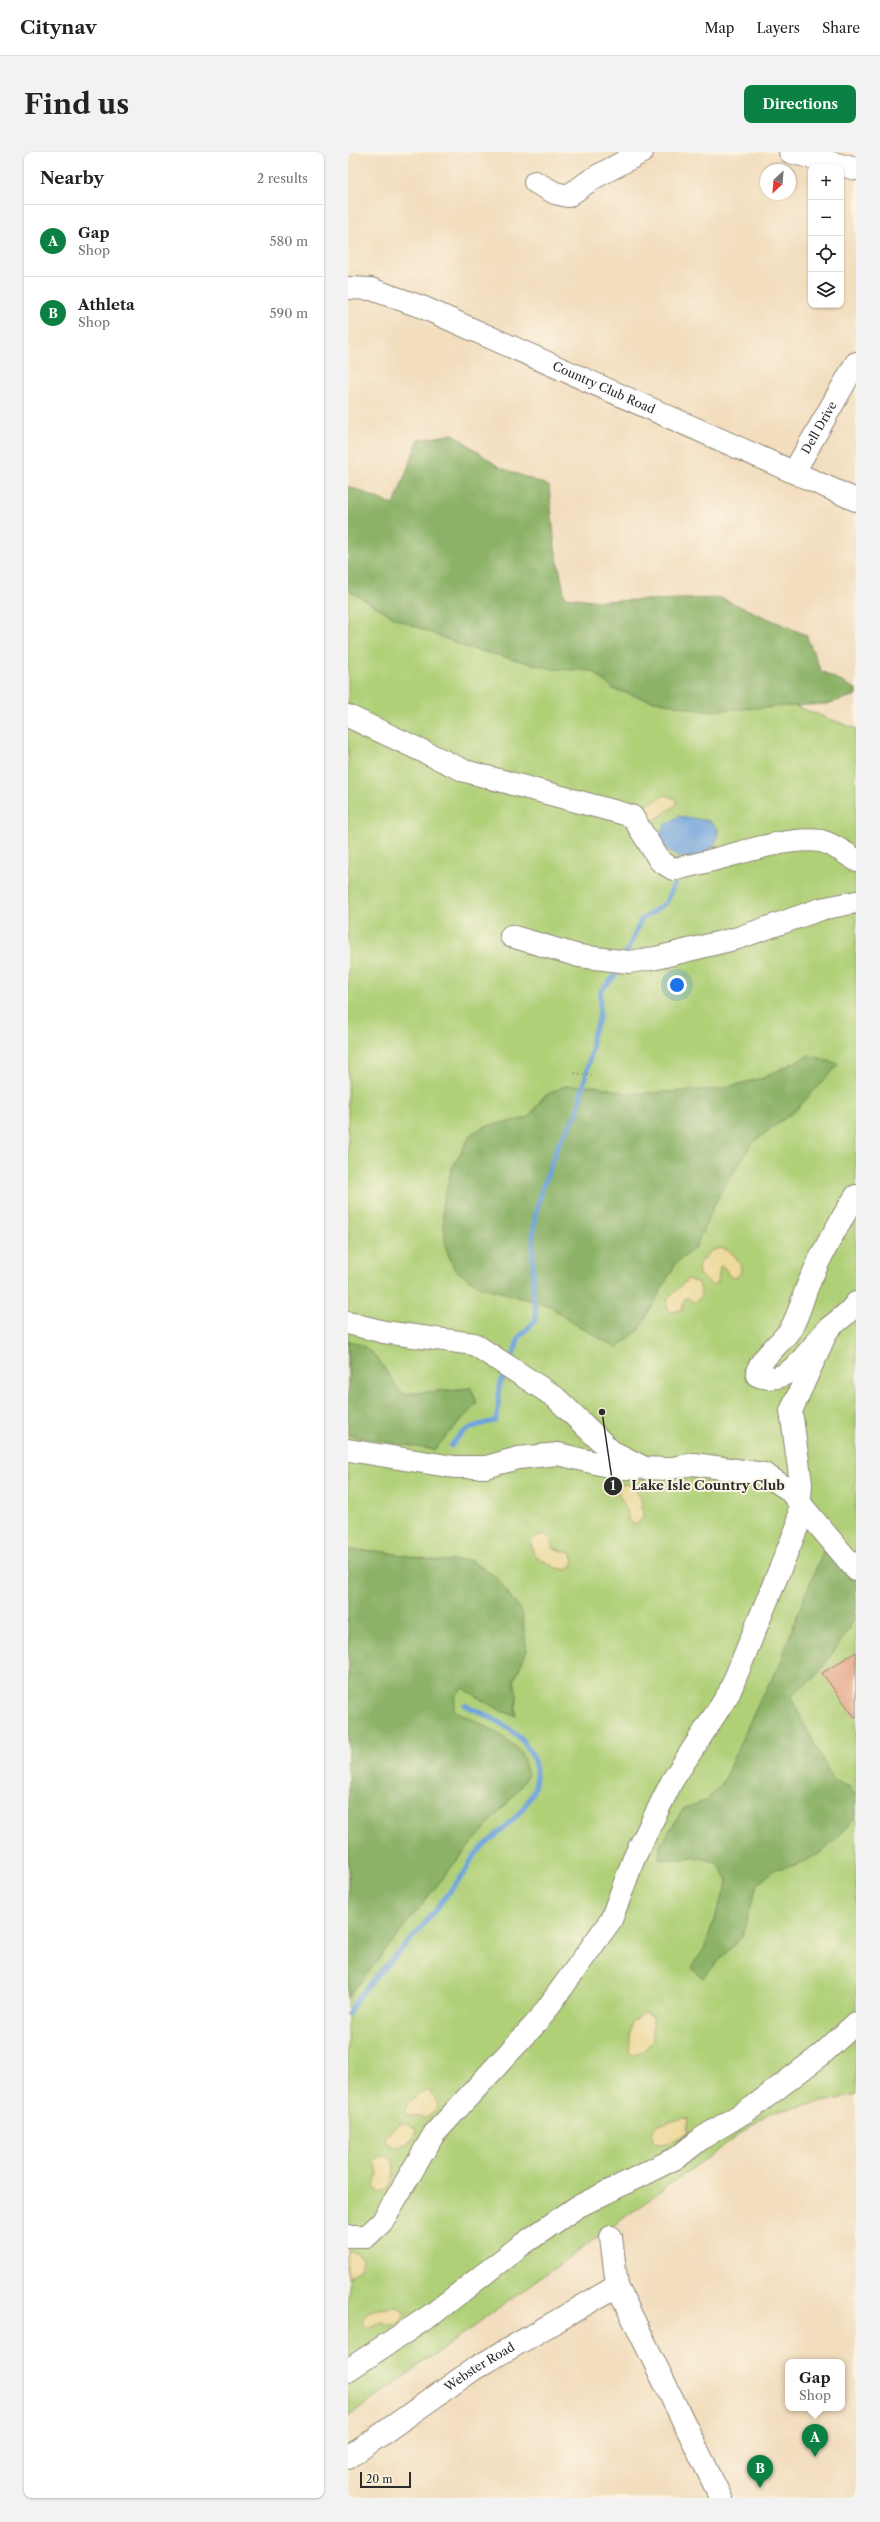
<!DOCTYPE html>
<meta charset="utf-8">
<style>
:root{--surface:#fff;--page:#f2f2f2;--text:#222;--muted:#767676;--line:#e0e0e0;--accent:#0b8043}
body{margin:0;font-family:"Libre Caslon Text",serif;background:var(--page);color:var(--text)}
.controls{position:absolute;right:12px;top:12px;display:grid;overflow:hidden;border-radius:8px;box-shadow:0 1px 3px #0004}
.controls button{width:36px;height:36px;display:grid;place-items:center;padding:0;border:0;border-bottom:1px solid var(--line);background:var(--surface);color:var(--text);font:20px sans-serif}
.compass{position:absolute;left:412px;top:12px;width:36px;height:36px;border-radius:50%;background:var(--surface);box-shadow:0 1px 3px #0004;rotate:206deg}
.scale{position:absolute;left:12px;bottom:10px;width:51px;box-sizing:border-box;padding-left:4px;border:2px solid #2b2b2b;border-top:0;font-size:11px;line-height:14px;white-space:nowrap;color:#2b2b2b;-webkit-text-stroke:3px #fcf5e5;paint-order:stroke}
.you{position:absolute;left:329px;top:833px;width:14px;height:14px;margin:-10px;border:3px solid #fff;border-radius:50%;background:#1a73e8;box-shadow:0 0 0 6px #1a73e833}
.badge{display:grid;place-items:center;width:26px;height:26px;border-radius:50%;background:var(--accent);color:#fff;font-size:13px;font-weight:700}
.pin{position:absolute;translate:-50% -33px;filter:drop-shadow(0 1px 2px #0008)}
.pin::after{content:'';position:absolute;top:21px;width:14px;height:12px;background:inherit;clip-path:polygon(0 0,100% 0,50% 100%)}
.popup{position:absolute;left:437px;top:2207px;width:60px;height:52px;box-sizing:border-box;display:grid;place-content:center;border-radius:8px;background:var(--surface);filter:drop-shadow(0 1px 3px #0005);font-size:13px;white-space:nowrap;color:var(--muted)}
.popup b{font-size:15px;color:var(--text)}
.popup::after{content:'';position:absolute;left:50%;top:100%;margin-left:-8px;border:8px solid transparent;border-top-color:var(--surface)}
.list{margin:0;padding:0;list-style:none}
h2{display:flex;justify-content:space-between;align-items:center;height:52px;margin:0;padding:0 16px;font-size:17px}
h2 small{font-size:13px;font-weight:400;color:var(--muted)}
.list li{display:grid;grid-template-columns:26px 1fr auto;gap:12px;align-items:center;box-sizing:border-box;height:72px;padding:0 16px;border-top:1px solid var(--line)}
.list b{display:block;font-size:15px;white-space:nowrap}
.list p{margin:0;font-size:13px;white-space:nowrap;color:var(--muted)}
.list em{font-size:13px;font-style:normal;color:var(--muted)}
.icon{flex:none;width:22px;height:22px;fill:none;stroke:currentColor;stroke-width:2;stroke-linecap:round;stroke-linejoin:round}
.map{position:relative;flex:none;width:508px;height:2346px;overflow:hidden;border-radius:8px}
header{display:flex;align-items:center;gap:24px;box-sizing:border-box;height:56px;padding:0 20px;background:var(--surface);border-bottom:1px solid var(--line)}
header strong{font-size:19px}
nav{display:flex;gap:22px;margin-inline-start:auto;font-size:14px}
.intro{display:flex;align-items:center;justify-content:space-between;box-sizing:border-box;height:96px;padding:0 24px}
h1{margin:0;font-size:28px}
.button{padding:10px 18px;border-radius:8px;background:var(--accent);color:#fff;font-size:14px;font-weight:700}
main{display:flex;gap:24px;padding:0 24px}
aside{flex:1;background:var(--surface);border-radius:8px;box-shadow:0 1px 3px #0004}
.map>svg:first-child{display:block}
</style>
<header>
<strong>Citynav</strong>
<nav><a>Map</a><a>Layers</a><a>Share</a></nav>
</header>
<div class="intro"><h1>Find us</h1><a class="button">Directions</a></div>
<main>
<aside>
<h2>Nearby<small>2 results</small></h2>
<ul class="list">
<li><span class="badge">A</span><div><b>Gap</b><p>Shop</p></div><em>580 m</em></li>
<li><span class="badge">B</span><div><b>Athleta</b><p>Shop</p></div><em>590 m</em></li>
</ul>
</aside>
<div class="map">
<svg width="508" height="2346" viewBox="0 0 508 2346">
<rect width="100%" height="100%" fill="#fcf5e5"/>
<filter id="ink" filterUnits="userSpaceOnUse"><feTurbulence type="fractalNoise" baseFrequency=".025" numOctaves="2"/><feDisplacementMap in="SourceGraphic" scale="8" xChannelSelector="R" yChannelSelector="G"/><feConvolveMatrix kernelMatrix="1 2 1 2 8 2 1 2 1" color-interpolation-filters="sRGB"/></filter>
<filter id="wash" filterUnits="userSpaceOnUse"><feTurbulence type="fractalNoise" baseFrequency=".012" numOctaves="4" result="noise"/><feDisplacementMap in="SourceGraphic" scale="16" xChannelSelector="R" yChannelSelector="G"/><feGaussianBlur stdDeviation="0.9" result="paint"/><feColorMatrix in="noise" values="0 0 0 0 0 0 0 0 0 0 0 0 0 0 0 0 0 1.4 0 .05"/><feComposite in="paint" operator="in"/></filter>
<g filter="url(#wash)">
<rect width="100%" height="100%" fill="#f2ddbd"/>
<polygon fill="#b0d078" stroke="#6e7e52" points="0,376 63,408 508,577 508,1943 421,1961 0,2265"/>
<g fill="#8cb268" stroke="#5c6e4a">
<polygon points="105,282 151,315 201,334 207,396 217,445 253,449 373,446 458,483 473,519 508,537 508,543 479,552 356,559 297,547 265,537 245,519 205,517 120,496 49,467 3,440 0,437 0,334 46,353 70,288"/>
<polygon points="461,903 491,912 448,958 405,990 371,1043 347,1096 328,1111 291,1178 269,1196 225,1171 202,1154 130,1134 106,1117 98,1096 94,1054 104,1016 123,982 138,974 180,966 195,945 216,934 248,934 283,942 371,937 415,926"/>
<path d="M0,1189C29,1193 37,1223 55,1242L123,1236L129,1251L86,1298L0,1283Z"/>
<polygon points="476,1397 508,1431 508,1457 502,1476 468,1525 450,1537 443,1546 485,1628 502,1635 508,1646 508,1665 475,1700 448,1713 427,1717 409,1733 394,1784 355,1826 343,1816 356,1797 380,1728 368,1710 353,1706 312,1708 312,1694 336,1656 357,1649 373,1633 412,1548 431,1515 448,1466"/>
<polygon points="0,1398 30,1399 92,1409 122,1408 148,1425 174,1461 179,1499 166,1528 169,1543 168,1563 155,1560 115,1536 108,1543 106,1558 145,1578 173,1599 180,1623 162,1648 110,1707 0,1846"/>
</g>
<g fill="#eeda9e" stroke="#8c8264">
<polygon points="317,643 328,647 328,653 308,667 299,669 294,660 297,654"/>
<path d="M373,1096C383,1097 394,1110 393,1120L388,1126L382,1125L376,1115L372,1114L370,1130L364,1133L351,1123L350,1113L363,1099Z"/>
<path d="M340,1127L350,1131C355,1139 354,1146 346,1151L341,1146H337L334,1158L324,1160L319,1156L320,1146Z"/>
<path d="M276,1332C294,1335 294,1351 295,1366L287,1373L281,1369L277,1354L270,1341L272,1334Z"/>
<polygon points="195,1382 203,1386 204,1396 223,1401 226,1408 225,1412 220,1418 208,1416 186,1403 183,1391 185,1386"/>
<polygon points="297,1861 305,1865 305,1889 293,1901 285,1903 281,1900 283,1870"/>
<path d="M81,1939L86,1944L90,1952L86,1961L79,1966L59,1963L57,1959C58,1949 71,1940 81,1939Z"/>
<path d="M336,1966L341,1967L339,1980C330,1987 315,1996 305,1990L304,1981L309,1973Z"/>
<polygon points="51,1971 59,1971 69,1979 63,1989 50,1995 39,1992 36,1985"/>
<path d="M31,2004L43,2006C49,2016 45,2037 32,2040L27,2038V2030L30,2022L27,2010Z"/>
<polygon points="0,2100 9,2100 15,2107 12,2116 0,2126"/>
<polygon points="50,2155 57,2161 52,2172 44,2173 34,2170 20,2176 15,2171 18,2161 29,2157"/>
</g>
<path fill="#6ea3db" stroke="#4c6783" d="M331,664L361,669L370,677C372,711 318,716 311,683L317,673Z"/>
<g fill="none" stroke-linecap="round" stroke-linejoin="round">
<g stroke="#6ea3db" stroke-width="5">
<polyline points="277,804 293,768 318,751 331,721"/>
<polyline points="163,1210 171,1185 187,1169 188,1159 185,1146 185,1085 187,1063 195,1034 211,991 229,961 244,897 244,884 251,868 253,839 274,816"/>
<path d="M103,1294C115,1276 127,1273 147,1269C156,1249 143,1243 159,1219"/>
<path d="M0,1862C19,1828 52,1803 76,1772C90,1755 103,1737 117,1720C120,1715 122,1709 126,1704C146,1682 187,1657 188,1626C190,1585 147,1567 117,1553"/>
</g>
</g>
<g id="blocks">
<polygon fill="#e5a687" points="508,1500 508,1567 474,1521"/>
</g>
</g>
<g filter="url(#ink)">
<use href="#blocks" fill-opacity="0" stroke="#8e8474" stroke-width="1"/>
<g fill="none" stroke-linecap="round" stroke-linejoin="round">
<g stroke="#8e8474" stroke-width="24">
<g id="minor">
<polyline points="442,0 508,17"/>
<polyline points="187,30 207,41 220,44 244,27 294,0"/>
<path id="s1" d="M0,136L23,137L74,155L508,348"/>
<path id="s2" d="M446,320L508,211"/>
<path d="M0,564L117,619L284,664L312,709L325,717C367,711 433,683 473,689C485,692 497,701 508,708"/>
<polyline points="163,784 231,804 281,810 308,806 390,786 473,757 508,750"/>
<path d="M508,1044C489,1073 471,1106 458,1138C453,1152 450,1165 442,1178C435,1189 407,1211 409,1223C415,1226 426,1227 433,1224C451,1216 465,1192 479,1178C488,1169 500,1163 508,1151"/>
<polyline points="0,1171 36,1180 126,1192 207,1245 263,1299 297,1316 318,1317 346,1312 416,1322 440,1337 508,1418"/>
<polyline points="0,1298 106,1315 138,1315 170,1306 210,1302 269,1316 290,1316"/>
<polyline points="0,2084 19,2084 34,2070 86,1982 190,1869 263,1768 286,1706 324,1629 381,1541 450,1373 453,1331 443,1259 480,1177"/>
<polyline points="263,2085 269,2134 373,2346"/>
<polyline points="0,2218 86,2161 172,2094 229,2055 330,2005 354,1986 405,1955 473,1903 508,1871"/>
<path id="s3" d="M0,2306L126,2217L269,2134"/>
</g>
</g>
<polyline stroke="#8e8474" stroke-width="2.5" stroke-dasharray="1 3" stroke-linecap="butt" points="227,921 247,924"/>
<use href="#minor" stroke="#fff" stroke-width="22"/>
</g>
</g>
<g text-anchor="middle" stroke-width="4" stroke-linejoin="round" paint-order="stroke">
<g font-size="12" fill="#2b2b2b" stroke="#fcf5e5">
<text dy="4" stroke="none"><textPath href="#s1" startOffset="276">Country Club Road</textPath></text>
<text dy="4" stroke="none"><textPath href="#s2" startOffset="51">Dell Drive</textPath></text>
<text dy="4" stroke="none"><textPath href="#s3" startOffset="160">Webster Road</textPath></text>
</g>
</g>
<path fill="none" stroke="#2b2b2b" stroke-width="1.5" d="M254 1260L265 1334"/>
<g fill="#2b2b2b" stroke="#fcf5e5" stroke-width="1.5">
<circle cx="254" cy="1260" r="4"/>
<circle cx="265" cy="1334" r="10"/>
</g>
<g font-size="12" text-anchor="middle" font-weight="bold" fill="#fff">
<text x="265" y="1338">1</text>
</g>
<g font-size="13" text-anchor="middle" font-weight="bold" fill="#2b2b2b" stroke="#fcf5e5" stroke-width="4" stroke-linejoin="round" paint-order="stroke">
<text x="360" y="1338">Lake Isle Country Club</text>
</g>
</svg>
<div class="controls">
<button>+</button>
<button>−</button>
<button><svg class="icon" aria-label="locate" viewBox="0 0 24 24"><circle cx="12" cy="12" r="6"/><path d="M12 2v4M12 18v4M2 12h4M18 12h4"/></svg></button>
<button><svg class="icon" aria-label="layers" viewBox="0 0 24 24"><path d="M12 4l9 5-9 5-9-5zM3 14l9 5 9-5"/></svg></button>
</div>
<svg class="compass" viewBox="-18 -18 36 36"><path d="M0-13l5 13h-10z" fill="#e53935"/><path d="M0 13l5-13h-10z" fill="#767676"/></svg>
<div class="scale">20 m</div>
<div class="you"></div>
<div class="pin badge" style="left:467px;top:2305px">A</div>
<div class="popup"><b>Gap</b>Shop</div>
<div class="pin badge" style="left:412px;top:2336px">B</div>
</div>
</main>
